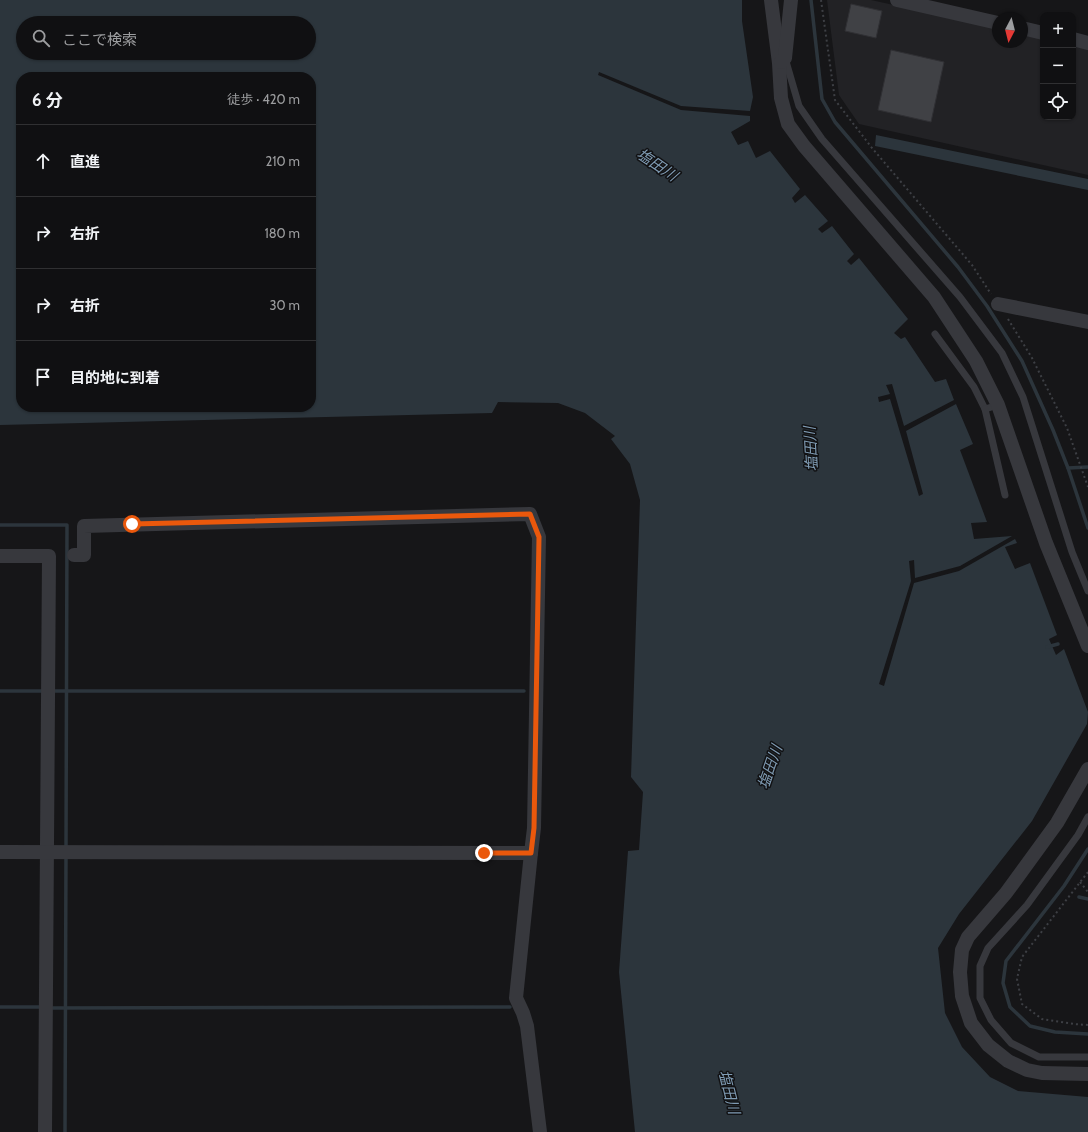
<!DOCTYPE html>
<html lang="ja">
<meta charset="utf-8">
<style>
:root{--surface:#101012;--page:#1e1e20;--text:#f1f3f6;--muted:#9c9d9f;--line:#303032}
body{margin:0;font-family:Cabin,"Noto Sans JP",sans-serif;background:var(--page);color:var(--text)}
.controls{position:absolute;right:12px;top:12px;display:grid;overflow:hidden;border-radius:8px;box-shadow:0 1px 3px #0004}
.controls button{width:36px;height:36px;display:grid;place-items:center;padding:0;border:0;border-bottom:1px solid var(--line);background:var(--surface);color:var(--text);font:20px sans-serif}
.compass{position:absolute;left:992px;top:12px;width:36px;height:36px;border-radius:50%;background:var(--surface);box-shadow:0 1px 3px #0004;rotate:187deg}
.stop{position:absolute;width:12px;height:12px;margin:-9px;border:3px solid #ea580c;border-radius:50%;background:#fff}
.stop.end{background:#ea580c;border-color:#fff;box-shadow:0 1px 4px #0008}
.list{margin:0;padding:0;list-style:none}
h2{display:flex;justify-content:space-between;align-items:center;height:52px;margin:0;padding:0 16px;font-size:17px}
h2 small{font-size:13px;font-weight:400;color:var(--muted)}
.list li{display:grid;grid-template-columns:26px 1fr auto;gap:12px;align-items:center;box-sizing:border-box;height:72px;padding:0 16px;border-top:1px solid var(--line)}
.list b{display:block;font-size:15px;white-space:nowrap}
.list em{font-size:13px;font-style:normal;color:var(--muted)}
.icon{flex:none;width:22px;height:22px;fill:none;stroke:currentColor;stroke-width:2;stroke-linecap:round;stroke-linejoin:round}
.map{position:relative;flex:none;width:1088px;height:1132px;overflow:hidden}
.search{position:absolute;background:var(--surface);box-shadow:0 1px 3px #0004;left:16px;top:16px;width:300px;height:44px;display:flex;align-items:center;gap:10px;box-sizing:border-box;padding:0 14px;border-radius:22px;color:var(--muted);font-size:15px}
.panel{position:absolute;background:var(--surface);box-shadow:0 1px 3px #0004;left:16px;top:72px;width:300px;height:340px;border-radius:16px}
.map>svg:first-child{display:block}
</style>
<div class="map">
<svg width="1088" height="1132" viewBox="0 0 1088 1132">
<rect width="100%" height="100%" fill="#161618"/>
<polygon fill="#222225" points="827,0 871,0 998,28 998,42 1022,42 1022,34 1043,38 1043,117 1073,117 1073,45 1088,48 1088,175 859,124 839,95"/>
<g fill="#2c353c" fill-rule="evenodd">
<path d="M0,0H742V21L753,97L750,111L681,106L599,72L598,75L681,110L750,116V121L731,132L738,145L748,141L756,158L770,151L800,189L792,198L795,203L805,195L828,221L818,229L822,233L832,226L854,254L847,261L851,265L859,258L908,319L894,333L901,339L905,337L935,382L946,379L954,400L904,426L892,384L886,385L890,394L878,397L879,402L890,399L919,496L923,494L906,431L956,404L973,444L960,450L987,522L971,523L974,539L1012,536L960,566L915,578L914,560L909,561L911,581L879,684L884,686L914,583L959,571L1015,539L1017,543L1005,547L1015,569L1030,563L1057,635L1049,639L1056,655L1064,649L1088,712L1087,724L1032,821L959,914L938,948L945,1013L962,1047L990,1077L1018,1091L1088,1097V1132H635L619,972L628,851L639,850L643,792L631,777L640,500L630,464L611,439L615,436L585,413L558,403L498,402L492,413L0,425ZM23,23H309V53H23ZM21,77H311V407H21Z"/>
<polygon points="876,135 1088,179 1088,190 875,146"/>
</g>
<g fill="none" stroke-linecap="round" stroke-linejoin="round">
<g stroke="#2c353c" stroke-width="3.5">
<polyline points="811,0 822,99 835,122 958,267 987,306 1022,361 1053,430 1068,468 1088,528"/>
<polyline points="1068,468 1088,467"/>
<polyline points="0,525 67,525 66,849"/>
<polyline points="1047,647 1058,644"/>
<polyline points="0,691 42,691"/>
<polyline points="54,691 524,691"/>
<polyline points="1088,849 1064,886 1006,961 1003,983 1010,1007 1030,1026 1055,1032 1088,1034"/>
<polyline points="1079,897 1088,899"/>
<polyline points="0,1007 41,1007"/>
<polyline points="53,1008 510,1007"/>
<polyline points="65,1132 66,855"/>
</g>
</g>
<g fill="#404145" stroke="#303034">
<polygon points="851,4 882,11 876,38 845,31"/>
<polygon points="891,50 944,62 931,122 878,110"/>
</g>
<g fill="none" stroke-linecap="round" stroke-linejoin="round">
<g stroke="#3d3f44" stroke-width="2" stroke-dasharray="2 3" stroke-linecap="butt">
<polyline points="821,0 835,100 872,148 972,265 991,294"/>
<polyline points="1008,319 1032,358 1067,428 1088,487"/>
<polyline points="1088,872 1022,957 1017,979 1022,1004 1042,1019 1074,1024 1088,1025"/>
<polyline points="1080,882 1088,892"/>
</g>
<g stroke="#37383d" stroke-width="7">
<polyline points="785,58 799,106 822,139 960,297 1002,353 1023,397 1072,552 1088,591"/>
<polyline points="935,334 974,387 985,409 998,405"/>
<polyline points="985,409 1005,495"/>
<polyline points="1088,817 1078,835 1027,905 988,948 980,966 980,998 991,1020 1011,1043 1039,1057 1088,1057"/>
</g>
<g stroke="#37383d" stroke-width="14">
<polyline points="771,0 779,63 781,98 788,124 804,146 934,297 976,361 998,405 1046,543 1088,646"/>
<polyline points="897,0 998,23"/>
<polyline points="1022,28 1043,33"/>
<polyline points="1073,39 1088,43"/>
<polyline points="781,62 785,58 791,0"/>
<polyline points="998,304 1088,322"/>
<polyline points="74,555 84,555 84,526 530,514 539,537 534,828 531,853 516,998 523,1013 527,1026 540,1132"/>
<polyline points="0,556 49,556 45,1132"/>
<polyline points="1088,769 1057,823 1006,893 968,937 962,950 960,972 962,996 971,1023 988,1045 1008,1061 1027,1070 1042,1073 1088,1074"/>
<polyline points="0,852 531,853"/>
</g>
</g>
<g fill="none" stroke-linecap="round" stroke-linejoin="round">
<polyline stroke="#ea580c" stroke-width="5" points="132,524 530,514 539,537 534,828 531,853 484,853"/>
</g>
<g text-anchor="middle" stroke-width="3" stroke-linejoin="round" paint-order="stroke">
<g font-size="15" font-style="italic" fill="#7f9bb3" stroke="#111113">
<text transform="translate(657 165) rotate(34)" y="5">塩田川</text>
<text transform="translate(811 449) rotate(-93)" y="5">塩田川</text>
<text transform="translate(770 767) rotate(-71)" y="5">塩田川</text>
<text transform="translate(729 1092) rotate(76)" y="5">塩田川</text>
</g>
</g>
</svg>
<div class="controls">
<button>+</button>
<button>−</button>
<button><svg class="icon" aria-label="locate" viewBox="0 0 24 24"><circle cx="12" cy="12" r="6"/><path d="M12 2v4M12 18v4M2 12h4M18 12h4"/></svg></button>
</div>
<svg class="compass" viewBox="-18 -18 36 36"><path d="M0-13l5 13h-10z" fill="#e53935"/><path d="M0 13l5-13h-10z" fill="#9c9d9f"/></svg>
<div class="stop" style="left:132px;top:524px"></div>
<div class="stop end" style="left:484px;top:853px"></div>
<div class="search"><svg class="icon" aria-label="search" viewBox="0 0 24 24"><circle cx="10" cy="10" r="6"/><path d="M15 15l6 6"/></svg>ここで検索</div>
<section class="panel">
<h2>6 分<small>徒歩 · 420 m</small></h2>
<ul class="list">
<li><svg class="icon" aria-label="ahead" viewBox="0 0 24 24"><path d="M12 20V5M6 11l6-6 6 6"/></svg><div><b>直進</b></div><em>210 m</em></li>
<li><svg class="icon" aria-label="right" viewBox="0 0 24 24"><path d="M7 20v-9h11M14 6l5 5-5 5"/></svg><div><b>右折</b></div><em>180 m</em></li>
<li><svg class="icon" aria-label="right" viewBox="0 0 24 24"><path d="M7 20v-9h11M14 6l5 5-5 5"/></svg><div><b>右折</b></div><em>30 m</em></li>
<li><svg class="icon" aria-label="arrive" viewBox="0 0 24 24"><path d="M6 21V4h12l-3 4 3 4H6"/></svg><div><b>目的地に到着</b></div></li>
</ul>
</section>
</div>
